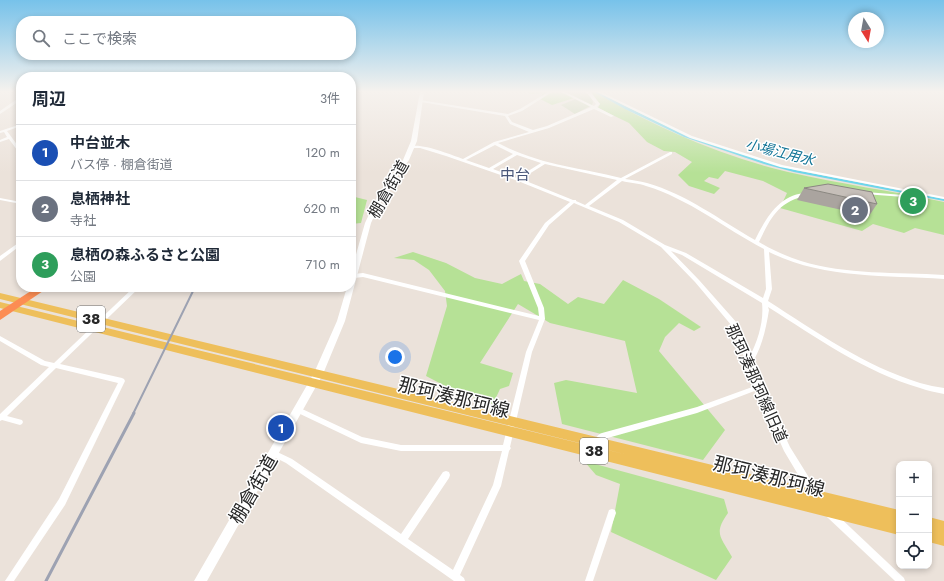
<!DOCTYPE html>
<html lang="ja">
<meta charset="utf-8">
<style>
:root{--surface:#fff;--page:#f2f2f3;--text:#1f2937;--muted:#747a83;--line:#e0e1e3;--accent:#3a6ef7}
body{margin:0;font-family:Jost,"Noto Sans JP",sans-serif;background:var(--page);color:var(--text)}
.controls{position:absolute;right:12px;bottom:12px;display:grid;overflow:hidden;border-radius:8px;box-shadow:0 2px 6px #0003}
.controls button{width:36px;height:36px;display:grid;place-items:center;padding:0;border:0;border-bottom:1px solid var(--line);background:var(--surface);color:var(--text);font:20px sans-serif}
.compass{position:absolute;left:848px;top:12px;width:36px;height:36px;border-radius:50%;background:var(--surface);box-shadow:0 2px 6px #0003;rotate:169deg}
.you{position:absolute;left:395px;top:357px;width:14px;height:14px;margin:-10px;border:3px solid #fff;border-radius:50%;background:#1a73e8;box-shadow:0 0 0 6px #1a73e833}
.badge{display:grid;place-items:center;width:26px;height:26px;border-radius:50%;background:var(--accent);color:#fff;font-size:13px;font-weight:700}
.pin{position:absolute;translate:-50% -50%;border:2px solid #fff;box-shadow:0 1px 4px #0006}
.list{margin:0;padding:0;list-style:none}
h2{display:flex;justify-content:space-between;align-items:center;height:52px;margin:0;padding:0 16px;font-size:17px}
h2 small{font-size:13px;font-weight:400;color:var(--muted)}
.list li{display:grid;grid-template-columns:26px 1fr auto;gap:12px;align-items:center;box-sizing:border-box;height:56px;padding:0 16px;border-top:1px solid var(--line)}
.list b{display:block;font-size:15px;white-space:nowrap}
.list p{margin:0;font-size:13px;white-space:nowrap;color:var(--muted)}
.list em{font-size:13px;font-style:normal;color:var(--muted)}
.icon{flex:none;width:22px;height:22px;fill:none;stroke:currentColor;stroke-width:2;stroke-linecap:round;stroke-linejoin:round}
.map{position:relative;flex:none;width:944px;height:581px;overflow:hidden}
.search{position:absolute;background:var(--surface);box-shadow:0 2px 6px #0003;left:16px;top:16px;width:340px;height:44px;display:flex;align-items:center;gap:10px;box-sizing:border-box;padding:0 14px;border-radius:16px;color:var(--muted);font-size:15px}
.panel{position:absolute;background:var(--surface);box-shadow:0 2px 6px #0003;left:16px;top:72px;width:340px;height:220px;border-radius:16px}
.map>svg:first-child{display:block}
</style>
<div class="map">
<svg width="944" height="581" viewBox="0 0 944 581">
<rect width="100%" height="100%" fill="#ebe2da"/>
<g fill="#b6e196">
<polygon points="527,92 562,92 574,98 552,105 540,99 543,93 531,94"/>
<path d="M591,92H595C655,127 721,156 788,172C840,184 892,191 944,202V235L915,228L904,233L873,224L862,231L780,208L787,193L763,181L725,171L718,179L709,177L704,181L720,188L714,194L689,186L678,175L692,162L675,152L664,151L647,142L629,123L598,108L600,104Z"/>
<polygon points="351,196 367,200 361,223 351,224"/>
<polygon points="413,252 446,263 475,278 502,284 521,274 524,281 540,284 568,304 578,297 604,304 623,280 659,299 701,327 694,331 679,323 665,337 659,351 725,430 703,460 562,424 554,383 566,380 637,393 625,341 550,323 518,304 480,363 513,373 509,386 500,389 493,404 468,395 467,391 453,390 426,376 447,306 445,291 429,270 414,260 394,258"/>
<path d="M584,461L724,499L728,513C713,534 721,537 732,557L716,580L611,532L620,484L596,475Z"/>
</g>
<polygon fill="#c5d4b1" points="565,92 583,92 590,95 593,102 592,105 575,114 561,105 578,98"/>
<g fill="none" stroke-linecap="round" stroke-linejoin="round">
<polygon fill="#6dd6ec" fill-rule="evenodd" points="594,92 598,92 627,107 686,135 768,162 795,170 944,199 944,201 794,172 764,164 684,137 625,109"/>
<g fill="#fff" fill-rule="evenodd">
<path d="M548,92H552L522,111L508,116L512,122L533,130L547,126L591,107L561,92H565L594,106L596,104L586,92H590L600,104L597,107L614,116L611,117L594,109L549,128L498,143C539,165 578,167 621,178L670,152H672V154L625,179C632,180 640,181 647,183C686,194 720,220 755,240C766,218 780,193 808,193V195C778,202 771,217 759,242C772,250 786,256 801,261C846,275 897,272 944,275V279C885,275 823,279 769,252L772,289L768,301C816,332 865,366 920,383C928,385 936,387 944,388V394C936,392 928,391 920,388C865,372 817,338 768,307L769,310C766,328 763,343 754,360L752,361L762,387L790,447L818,492L819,495L818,498L815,499L812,498L784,451L757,390L697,413L604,439L600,445L597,446L594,445L593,443C595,439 598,434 602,433L697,407L755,386L732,326L695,282L661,247L619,222L574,203L549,225L525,261L544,308L545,319L532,352L510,447L511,448L509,451L501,486L460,575L464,578L465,581H454L286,463L270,455L269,453L270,451L273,450L292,459L401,534L443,472L446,471L449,472L450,475L449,478L408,539L453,570L493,485L502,451H401L361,443L296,412L295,410L296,408L298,407L300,408L362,437L401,445H503L526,352L539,320L363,277L354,278L351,276L354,274L363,273L539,316L538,308L519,261L545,223L570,202L518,181L446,156L420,148H411L409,147C420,142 451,155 463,159L494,142L529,132L510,124L505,116L421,102H420V100L508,114L520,109ZM495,145L513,154L489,168L466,160ZM517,155L541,163L517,178L493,169ZM545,164L617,180L585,205L576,201V200H573L521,179ZM622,181C630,183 639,183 646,186C689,199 724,228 764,249L766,289L763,298L686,253L665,245L623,220L589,206ZM671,251L682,255L762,303C764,321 758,340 750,356L737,323L699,280Z"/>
<polygon points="597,92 601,92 692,136 782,165 944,197 944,199 908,192 908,195 904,197 864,194 864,193 866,192 903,195 904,191 780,167 690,138"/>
<polygon points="20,97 21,97 21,100 0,114 0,111"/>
<polygon points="21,124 21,126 7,131 21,150 21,154 20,154 9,139 0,142 0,140 7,137 4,132 0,133 0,131"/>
<polygon points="0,198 21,202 21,204 0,200"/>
<polygon points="21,241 21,245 0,261 0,256"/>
<polygon points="134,287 140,287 60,364 122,378 124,379 125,381 65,505 14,581 5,581 59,499 118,383 56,368 7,416 22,420 23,422 22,424 20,425 2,420 0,421 0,414 49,367 41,365 0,341 0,336 45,361 54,363"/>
<polygon points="612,509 615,510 616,513 593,581 585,581 608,513 609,510"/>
<polygon points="830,510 833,511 904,578 905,581 895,581 827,517 826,514 827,511"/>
</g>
<polygon fill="#fff" fill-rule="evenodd" points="420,92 424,92 417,141 409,160 384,195 371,223 345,321 323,374 207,581 194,581 314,373 337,321 347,287 351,287 351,272 365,223 378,195 403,160 411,141"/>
<g fill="#eebf5b" fill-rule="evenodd">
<polygon points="0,293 899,510 899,535 0,308 0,302 628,455 0,299"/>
<polygon points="929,517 944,521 944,546 929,542"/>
</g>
<polygon fill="#fc8d53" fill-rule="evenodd" points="37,287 49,287 0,320 0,311"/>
<polyline stroke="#9da2b2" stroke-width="2" points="133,414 195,287"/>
<polyline stroke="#9da2b2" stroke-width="3" points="46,581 134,413"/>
</g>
<polygon fill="#aaa49f" points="804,188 877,204 869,216 797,200"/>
<polygon fill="#c6bfb9" stroke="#8b8682" points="828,184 872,192 877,204 804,188"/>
<linearGradient id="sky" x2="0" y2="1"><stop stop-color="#77c2ea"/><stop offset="0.53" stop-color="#f6f2ee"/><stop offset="1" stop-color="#f6f2ee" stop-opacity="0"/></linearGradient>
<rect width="944" height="173" fill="url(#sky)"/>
<g text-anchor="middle" stroke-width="3" stroke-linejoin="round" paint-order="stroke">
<g font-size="14" font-style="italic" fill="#0f7395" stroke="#fff">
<text transform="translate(780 152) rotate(14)" y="5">小場江用水</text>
</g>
<g font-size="15" fill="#495678" stroke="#fff">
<text x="515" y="180">中台</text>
</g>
<g fill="#fff" stroke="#686868" stroke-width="1">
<rect x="77" y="306" width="28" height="26" rx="3"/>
<rect x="580" y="438" width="28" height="26" rx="3"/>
</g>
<g font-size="15" font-weight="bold" fill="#282828">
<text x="91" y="324">38</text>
<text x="594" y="456">38</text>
</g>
<g font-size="16" fill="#282828" stroke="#fff">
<text transform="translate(388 189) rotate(-60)" y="6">棚倉街道</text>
<text transform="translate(757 383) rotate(66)" y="6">那珂湊那珂線旧道</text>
</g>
<g font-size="19" fill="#282828" stroke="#fff">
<text transform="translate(454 397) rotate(14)" y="7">那珂湊那珂線</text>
<text transform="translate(769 476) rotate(14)" y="7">那珂湊那珂線</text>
<text transform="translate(253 489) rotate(-60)" y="7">棚倉街道</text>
</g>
</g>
</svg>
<div class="controls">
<button>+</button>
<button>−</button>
<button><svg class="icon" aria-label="locate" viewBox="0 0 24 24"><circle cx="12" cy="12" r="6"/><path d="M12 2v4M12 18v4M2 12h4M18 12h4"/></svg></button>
</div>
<svg class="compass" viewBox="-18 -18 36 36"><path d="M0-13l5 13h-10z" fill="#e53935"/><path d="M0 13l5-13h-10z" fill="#747a83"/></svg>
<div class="you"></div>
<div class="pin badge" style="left:281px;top:428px;background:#1a4fb4">1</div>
<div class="pin badge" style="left:855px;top:210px;background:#6b7280">2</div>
<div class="pin badge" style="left:913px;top:201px;background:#2e9e5b">3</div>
<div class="search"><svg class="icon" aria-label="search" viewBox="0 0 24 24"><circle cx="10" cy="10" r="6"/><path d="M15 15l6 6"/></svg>ここで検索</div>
<section class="panel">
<h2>周辺<small>3件</small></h2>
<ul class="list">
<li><span class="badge" style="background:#1a4fb4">1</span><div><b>中台並木</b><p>バス停 · 棚倉街道</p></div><em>120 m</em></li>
<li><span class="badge" style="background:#6b7280">2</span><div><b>息栖神社</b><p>寺社</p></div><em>620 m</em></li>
<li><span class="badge" style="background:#2e9e5b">3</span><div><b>息栖の森ふるさと公園</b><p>公園</p></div><em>710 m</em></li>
</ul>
</section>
</div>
